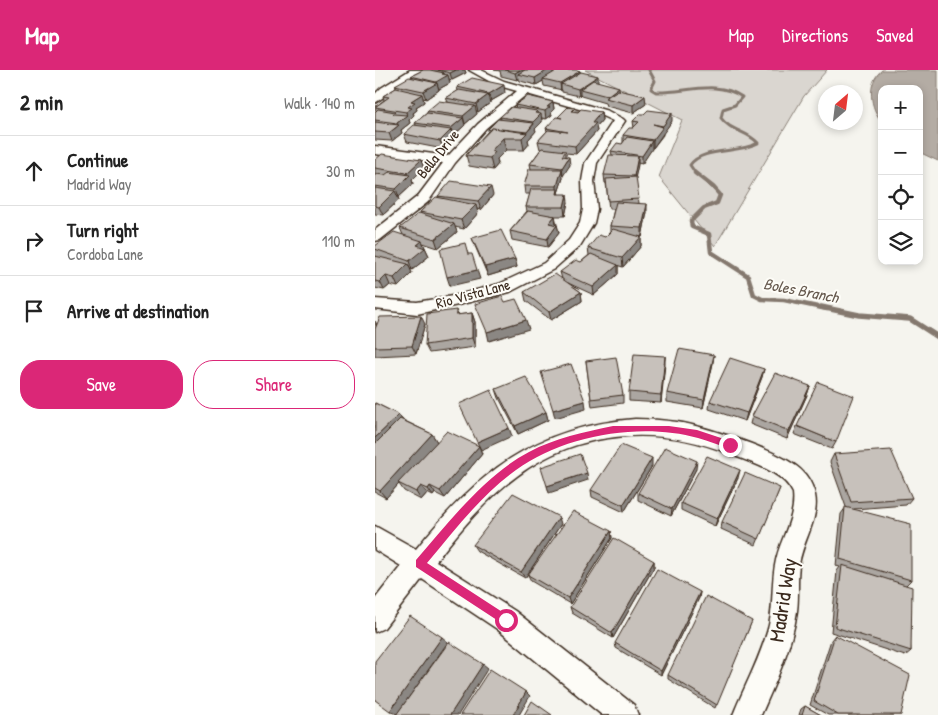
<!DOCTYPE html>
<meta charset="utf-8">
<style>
:root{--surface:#fff;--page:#f6f6f6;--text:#222;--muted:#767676;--line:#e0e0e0;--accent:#db2777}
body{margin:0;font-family:"Patrick Hand",sans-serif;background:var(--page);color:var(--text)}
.controls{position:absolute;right:15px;top:15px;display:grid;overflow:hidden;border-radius:10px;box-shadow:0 2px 8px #0003}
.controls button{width:45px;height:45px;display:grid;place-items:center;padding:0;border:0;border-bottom:1px solid var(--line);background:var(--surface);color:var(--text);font:25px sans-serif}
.compass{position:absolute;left:443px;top:15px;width:45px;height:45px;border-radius:50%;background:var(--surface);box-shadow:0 2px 8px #0003;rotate:28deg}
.stop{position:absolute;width:15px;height:15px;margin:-11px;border:4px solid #db2777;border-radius:50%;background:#fff}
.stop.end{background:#db2777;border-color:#fff;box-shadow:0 1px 5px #0008}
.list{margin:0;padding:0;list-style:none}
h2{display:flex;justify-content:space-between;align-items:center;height:65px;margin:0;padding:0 20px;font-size:21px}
h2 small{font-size:16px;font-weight:400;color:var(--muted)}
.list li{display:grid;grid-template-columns:32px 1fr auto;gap:15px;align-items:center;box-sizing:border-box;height:70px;padding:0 20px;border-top:1px solid var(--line)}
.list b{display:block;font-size:19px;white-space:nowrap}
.list p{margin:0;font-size:16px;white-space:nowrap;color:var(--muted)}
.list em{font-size:16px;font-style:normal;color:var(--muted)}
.actions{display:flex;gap:10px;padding:15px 20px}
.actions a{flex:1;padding:11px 0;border:1px solid var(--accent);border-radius:20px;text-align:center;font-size:18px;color:var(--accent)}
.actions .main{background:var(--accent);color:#fff}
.icon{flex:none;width:28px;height:28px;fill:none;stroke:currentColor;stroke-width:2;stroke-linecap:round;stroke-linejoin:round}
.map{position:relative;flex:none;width:563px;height:645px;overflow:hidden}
header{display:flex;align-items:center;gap:30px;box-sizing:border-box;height:70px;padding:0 25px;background:var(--accent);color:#fff}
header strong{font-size:24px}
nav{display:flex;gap:28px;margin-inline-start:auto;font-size:18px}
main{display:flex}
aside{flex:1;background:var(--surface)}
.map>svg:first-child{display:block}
</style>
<header>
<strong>Map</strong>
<nav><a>Map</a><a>Directions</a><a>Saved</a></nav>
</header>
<main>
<aside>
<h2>2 min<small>Walk · 140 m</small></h2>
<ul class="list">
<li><svg class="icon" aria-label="ahead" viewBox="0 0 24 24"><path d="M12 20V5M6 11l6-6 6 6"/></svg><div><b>Continue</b><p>Madrid Way</p></div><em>30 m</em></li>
<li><svg class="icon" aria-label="right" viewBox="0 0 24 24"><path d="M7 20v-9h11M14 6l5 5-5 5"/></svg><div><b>Turn right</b><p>Cordoba Lane</p></div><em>110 m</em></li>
<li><svg class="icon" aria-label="arrive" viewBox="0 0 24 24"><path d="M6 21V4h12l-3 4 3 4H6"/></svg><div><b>Arrive at destination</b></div></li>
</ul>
<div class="actions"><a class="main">Save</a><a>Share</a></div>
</aside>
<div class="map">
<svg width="563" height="645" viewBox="0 0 563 645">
<rect width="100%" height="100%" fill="#f5f4ee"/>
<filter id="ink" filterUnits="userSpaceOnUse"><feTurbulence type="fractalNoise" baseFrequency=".02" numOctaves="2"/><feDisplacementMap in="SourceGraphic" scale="10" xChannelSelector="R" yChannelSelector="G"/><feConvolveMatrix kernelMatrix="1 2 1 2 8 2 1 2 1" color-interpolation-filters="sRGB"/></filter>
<g filter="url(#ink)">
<polygon fill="#dad6d0" stroke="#8a8077" points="210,0 452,0 429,26 340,176 284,107 307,50"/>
<path fill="#b4aca4" stroke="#84786e" d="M507,0H563V91L544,82V19H507V52C495,38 491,13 507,0Z"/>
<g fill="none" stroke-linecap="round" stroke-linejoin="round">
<path stroke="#84786e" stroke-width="3" d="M274,0L280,11L276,19L281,22C310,23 342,9 367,27L360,35L348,39L346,48C355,61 373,61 383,73C363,84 327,77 315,95L321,104"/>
<polyline stroke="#84786e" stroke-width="4.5" points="320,103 338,117 345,125 342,133 329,138 316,151 317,157 334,164 336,182 373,206 379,225 387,229 409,230 452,239"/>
<polyline stroke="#84786e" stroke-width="5.5" points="446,237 484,245 535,249 563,267"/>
<g stroke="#3b2a1e" stroke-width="3">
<g id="street">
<polygon points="35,0 47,0 0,33 0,24 6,18"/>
<polygon points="94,0 106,0 129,11 233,41 248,49 250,51 222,93 219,111 222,139 219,153 205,176 179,199 135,222 83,235 42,244 0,239 0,229 42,232 83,225 124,214 169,193 194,170 205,153 208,139 207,111 210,93 238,51 225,45 152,24 111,58 80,93 53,132 5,170 0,171 0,160 43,126 68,93 0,84 0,76 73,86 103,54 142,21 121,15"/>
<path d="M260,349C274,349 288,350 302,352C330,356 405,381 425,399C433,406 438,416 440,425C445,448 427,472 424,495C422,510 424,526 422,541C417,577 401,611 386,645H358C370,615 386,587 394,555C399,534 396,511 401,490C406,467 421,447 418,423C408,401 376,393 355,384C286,355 203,359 142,406C111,429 85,460 61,491L140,541L259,635L263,645H227L122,559L47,509L9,558L0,562V529L26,496L0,480V456L41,479C103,403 158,357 260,349Z"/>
</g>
</g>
<use href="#street" fill="#fdfcf7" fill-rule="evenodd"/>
</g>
<g fill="#aba6a1" stroke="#3b2a1e">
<polygon points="48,0 90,0 91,3 77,10 74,9 75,13 64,19 64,20 51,29 48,28 49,32 41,37 42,40 38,43 39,45 34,50 35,53 26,60 27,63 17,71 0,70 0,42 1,41 0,37 9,30 8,26 21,18 20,15 37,8 36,6"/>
<polygon points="119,0 178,0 178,3 205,1 205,2 223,12 245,20 271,34 258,43 231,36 230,33 206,26 205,25 204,26 187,22 187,20 169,16 168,11 161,15 145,11 144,9 142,10 126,6 125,1"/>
<polygon points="82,17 130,23 116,31 115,31 115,33 103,42 101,41 102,44 90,54 89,54 90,55 78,66 79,68 68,79 32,72 29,64 41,55 40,53 52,43 52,41 73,32 71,28 83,21"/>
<polygon points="178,32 179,39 176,42 177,45 171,49 167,48 167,52 160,59 161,61 153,70 154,74 149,80 131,80 122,89 123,94 118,100 94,96 91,85 113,61 113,59 126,49 125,47 141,38 140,35"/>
<polygon points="200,41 226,42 227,50 221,57 222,61 201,84 191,83 191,86 195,95 187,106 188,108 183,123 193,132 190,146 177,146 180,146 184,163 173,177 137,170 135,161 152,141 151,137 155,124 150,124 149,116 156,99 155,94 166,79 165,79 163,71 172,61 171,58 183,48 183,47"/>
<polygon points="258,51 297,51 288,63 288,65 278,78 277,78 267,94 263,93 260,107 264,133 272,142 267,167 265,167 266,167 266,176 248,197 241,195 243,195 243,204 219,225 193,213 206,222 207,231 176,250 151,231 149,222 187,209 185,202 206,192 214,185 213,178 230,167 235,162 235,156 239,139 234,139 231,113 230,113 229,105 237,85 236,81 247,74 248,73 248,65 259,58"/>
<polygon points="0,90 46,90 49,98 37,110 38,114 24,127 23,127 24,130 8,145 0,144"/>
<polygon points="118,125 106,140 102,139 103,143 89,159 80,157 82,162 63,178 48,173 54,186 37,200 35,199 37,203 23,217 15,215 9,220 0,218 0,186 1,186 0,185 0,176 28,165 25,158 46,144 45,142 63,127 63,126"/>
<polygon points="97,168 140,189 142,197 113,206 100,176"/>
<polygon points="81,240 83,245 97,243 100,252 100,277 54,283 50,275"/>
<polygon points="0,251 2,255 50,254 41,284 0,286 0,259 1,257"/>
<polygon points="290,286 286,333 254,331 254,322"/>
<polygon points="211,291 248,325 248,333 217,337"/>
<polygon points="338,293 328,338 292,332 292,323"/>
<polygon points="389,299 387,307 370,351 334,339 335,331"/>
<polygon points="435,316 432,325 412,369 375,354 377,346"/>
<polygon points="121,319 171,342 173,350 143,364 124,328"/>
<polygon points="0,333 24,345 28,350 57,364 62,372 104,376 107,384 70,428 60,423 58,426 52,423 46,430 29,421 24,414 11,428 0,422"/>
<polygon points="422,356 461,372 457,379 419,364"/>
<polygon points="459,384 537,428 531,435 479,439 536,510 531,515 536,581 530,586 456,562 462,501 465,497 461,496 466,444 471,437 455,392"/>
<polygon points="277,396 249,442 217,427 216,420"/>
<polygon points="321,399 296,446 263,430 263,423"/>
<polygon points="363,408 340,456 306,440 306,433"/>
<polygon points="405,418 381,475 346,459 347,452"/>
<polygon points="186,454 150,508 102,481 98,475"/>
<polygon points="236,461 237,468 195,534 156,511 153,505"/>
<polygon points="279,491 279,497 238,568 197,543 195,537"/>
<polygon points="325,522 324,528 286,605 241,578 240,573"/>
<polygon points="377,551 340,638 293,609 293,605"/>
<polygon points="460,565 526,645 453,645 435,635 456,570"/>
<polygon points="430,636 446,645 424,645 426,639"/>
</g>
<g fill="#8b8783" stroke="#3b2a1e">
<polygon points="81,0 90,0 91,3 77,10 75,3"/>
<polygon points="145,0 160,0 143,4 144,9 142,10 140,3"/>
<polygon points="173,0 178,0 178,5 168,9 168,11 161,15 160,8"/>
<polygon points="205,1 206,8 186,14 186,21 185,13"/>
<polygon points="69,3 70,7 73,5 75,13 64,19 61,12 67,4"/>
<polygon points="223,6 223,13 205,19 205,25 204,26 203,19"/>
<polygon points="62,13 64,20 51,29 48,21"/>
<polygon points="129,15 130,23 116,31 114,24"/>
<polygon points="244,17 245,24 232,29 232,26"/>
<polygon points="47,24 49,32 41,37 42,40 38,43 39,45 34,50 35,53 26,60 27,63 17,71 14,63 23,56 22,53 32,46 31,42 36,31"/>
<polygon points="113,25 115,33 103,42 101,34"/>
<polygon points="270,26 271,34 258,43 258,35"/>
<polygon points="178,32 179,39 176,42 177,45 171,49 170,41 172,37"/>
<polygon points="100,36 102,44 90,54 88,46"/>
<polygon points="162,41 163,47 166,44 167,52 160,59 161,61 153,70 154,74 149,80 147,68 159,54 158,52 160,43"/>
<polygon points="226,42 227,50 221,57 222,61 201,84 200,76 217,53"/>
<polygon points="297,43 297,51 278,78 278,70"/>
<polygon points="88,48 90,55 78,66 76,58"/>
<polygon points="76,60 79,68 68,79 65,71"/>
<polygon points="128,68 131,80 122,89 123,94 118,100 115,88 116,81"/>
<polygon points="277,71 277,79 267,94 267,86"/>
<polygon points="263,86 263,95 259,114 259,106"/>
<polygon points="194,87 195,95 188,106 187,98"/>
<polygon points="46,90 49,98 37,110 38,114 24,127 21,119 33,107 32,103"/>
<polygon points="187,99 188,108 183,123 184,127 182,124 182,116"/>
<polygon points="116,117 118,125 106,140 103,131"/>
<polygon points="20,121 24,130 8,145 4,137"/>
<polygon points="192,124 193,132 190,146 189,137"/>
<polygon points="272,134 272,142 267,167 267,158"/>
<polygon points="101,135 103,143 89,159 86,150"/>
<polygon points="180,146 181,155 174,153"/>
<polygon points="79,154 82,162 63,178 60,169"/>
<polygon points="182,155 184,163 173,177 172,169"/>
<polygon points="266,167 266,176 248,197 247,188"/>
<polygon points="47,171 54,186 37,200 34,191 42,175"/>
<polygon points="140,189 142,197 113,206 110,197"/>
<polygon points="33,194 37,203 23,217 19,208"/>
<polygon points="243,195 243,204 219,225 218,217"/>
<polygon points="102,200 105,209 75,216 72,207"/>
<polygon points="11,206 15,215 9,220 5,212"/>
<polygon points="206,222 207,231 176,250 174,242"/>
<polygon points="97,243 100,252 100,277 97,268"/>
<polygon points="46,246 50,254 41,284 37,276"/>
<polygon points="151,250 154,259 114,271 112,262"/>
<polygon points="339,285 338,293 328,338 329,330"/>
<polygon points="290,286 290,294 286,333 286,325"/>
<polygon points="389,299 387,307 370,351 372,343"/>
<polygon points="435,316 432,325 412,369 414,361"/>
<polygon points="210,331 211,339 180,348 178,340"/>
<polygon points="171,342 173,350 143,364 140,356"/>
<polygon points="24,345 29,353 0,382 0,368"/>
<polygon points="134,358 137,366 106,380 102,372"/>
<polygon points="57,364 62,372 11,428 5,421"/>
<polygon points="104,376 107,384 70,428 65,421"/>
<polygon points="277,388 277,396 249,442 248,435"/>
<polygon points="322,391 321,399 296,446 297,439"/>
<polygon points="365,400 363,408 340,456 342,449"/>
<polygon points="212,403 213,410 174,423 172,416"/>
<polygon points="46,416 52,423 46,430 41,422"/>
<polygon points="55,416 60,423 58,426 53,419"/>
<polygon points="184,447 186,454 150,508 146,502"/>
<polygon points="236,461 237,468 195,534 193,528"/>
<polygon points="279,491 279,497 238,568 237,563"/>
<polygon points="325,522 324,528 286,605 286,601"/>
<polygon points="67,567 73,572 22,644 15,641"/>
<polygon points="108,594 113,598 83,645 75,645"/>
<polygon points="151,622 155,626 144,645 138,645"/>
</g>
<g fill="#c7c1bb" stroke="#3b2a1e">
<polygon points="48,0 55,0 69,3 67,4 73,5 61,12 36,6"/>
<polygon points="63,0 81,0 75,3"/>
<polygon points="130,0 145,0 140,3"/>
<polygon points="150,0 173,0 160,8 143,4"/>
<polygon points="183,0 202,0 205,1 185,13 168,9"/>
<polygon points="206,2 223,6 203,19 186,14"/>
<polygon points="34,7 62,13 48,21 20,15"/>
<polygon points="97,8 129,15 114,24 82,17"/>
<polygon points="218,10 244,17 232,26 205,19"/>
<polygon points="21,18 47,24 36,31 40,32 33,37 37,38 31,42 0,37 14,27 8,26"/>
<polygon points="84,20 113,25 101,34 71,28"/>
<polygon points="243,20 270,26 258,35 230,28"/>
<polygon points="153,26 178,32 172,37 175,37 170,41 140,35"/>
<polygon points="64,31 100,36 88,46 52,41"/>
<polygon points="136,37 162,41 160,43 166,44 158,52 125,47"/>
<polygon points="193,37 200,38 197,41 203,42 206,39 226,42 217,53 221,53 200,76 163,71 173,60 193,62 171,58 181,47 187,48 183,47"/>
<polygon points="3,39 20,42 18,44 32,45 22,53 0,50 0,42"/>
<polygon points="273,40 297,43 288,56 278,54 288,57 278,70 248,65 254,58 258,58 264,52 258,51 265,44 269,44"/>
<polygon points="52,43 88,48 76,58 40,53"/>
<polygon points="123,49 159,53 152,62 117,58 115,60 113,59"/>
<polygon points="0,52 24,55 14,63 0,62"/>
<polygon points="39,55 76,60 65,71 29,64"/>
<polygon points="117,58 152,63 147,68 128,68 116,81 120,82 115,88 91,85"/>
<polygon points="252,67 277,71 267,86 236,81 242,73 247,74"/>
<polygon points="167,78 191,81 187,86 194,87 187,98 155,94"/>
<polygon points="7,84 46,90 32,103 0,98 0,90"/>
<polygon points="234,85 263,86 259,106 229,105"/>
<polygon points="154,99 187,99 182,116 149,116"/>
<polygon points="14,102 35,105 21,119 0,116 0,104 10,105"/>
<polygon points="261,107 264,129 233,131 231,109"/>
<polygon points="76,111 116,117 103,131 63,126"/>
<polygon points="0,118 20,121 4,137 0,136"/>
<polygon points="156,119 183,119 182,124 192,124 189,137 151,137"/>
<polygon points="61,127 101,135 86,150 45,142"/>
<polygon points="241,132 272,134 267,158 235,156"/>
<polygon points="153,141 180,146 174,153 182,155 172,169 135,161"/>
<polygon points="44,143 79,154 60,169 25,158"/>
<polygon points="238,159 266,167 247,188 213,178 224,165 230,167"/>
<polygon points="126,160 140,189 110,197 97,168"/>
<polygon points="19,162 47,171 42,175 50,178 34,191 0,179 0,176"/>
<polygon points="90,173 93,184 97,184 102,200 72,207 65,179"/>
<polygon points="216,184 243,195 218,217 185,202 201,190 206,192"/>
<polygon points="0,186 33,194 19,208 11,206 5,212 0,211"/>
<polygon points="180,204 206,222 174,242 149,222"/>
<polygon points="127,226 130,232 141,229 151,250 112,262 100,234"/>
<polygon points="81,240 81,245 97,243 97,268 50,275 52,244"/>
<polygon points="46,246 37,276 0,277 0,259 5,247"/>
<polygon points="304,279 339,285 329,330 292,323"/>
<polygon points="259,284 290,286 286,325 254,322"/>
<polygon points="241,287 248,325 216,329 211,291"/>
<polygon points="355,288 389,299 372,343 335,331"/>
<polygon points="196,294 210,331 178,340 166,302"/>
<polygon points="400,303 435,316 414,361 377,346"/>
<polygon points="151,307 171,342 140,356 121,319"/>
<polygon points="443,312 479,326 461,372 422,356"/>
<polygon points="116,320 134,358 102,372 84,334"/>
<polygon points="0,333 24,345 0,368"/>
<polygon points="25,349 57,364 5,421 0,418 0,374"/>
<polygon points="72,361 104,376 65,421 55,416 53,419 46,416 41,422 23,413"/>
<polygon points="246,375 277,388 248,435 216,420"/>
<polygon points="290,377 322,391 297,439 263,423"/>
<polygon points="516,380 537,428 476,432 459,384"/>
<polygon points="205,384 212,403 172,416 166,397"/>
<polygon points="332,386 365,400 342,449 306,433"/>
<polygon points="370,403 405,418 384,469 347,452"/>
<polygon points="138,423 184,447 146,502 98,475"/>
<polygon points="470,437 536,454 536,510 465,489"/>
<polygon points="198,441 236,461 193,528 153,505"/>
<polygon points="239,468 279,491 237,563 195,537"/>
<polygon points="467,495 537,517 536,581 460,557"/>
<polygon points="282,499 325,522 286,601 240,573"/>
<polygon points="331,526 377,551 342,635 293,605"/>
<polygon points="35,546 67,567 15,641 0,630 0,591"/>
<polygon points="460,565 535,605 526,645 463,645 439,631"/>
<polygon points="74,572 108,594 75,645 21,645"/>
<polygon points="115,599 151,622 138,645 85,645"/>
<polygon points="157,631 177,645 149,645"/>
<polygon points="430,636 446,645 427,645"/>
</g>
</g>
<path fill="#db2777" d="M238,356H294L322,360L358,372L360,375L355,379C344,375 334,371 323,368C266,352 189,365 141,400C107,424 79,461 52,493L135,547L136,550L135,554L131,556L41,497V490C73,453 110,405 154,382C180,368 209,362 238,356Z"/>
<g text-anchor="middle" stroke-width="4" stroke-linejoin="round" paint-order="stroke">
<g font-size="15" fill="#3b2a1e" stroke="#fdfcf7">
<text transform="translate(63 84) rotate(-51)" y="5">Bella Drive</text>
<text transform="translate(98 224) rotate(-15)" y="5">Rio Vista Lane</text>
</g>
<g font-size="16" font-style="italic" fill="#65584d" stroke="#fdfcf7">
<text transform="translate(426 220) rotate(11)" y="6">Boles Branch</text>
</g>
<g font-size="21" fill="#3b2a1e" stroke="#fdfcf7">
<text transform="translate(408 530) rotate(-81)" y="7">Madrid Way</text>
</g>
</g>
</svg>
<div class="controls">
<button>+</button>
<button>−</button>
<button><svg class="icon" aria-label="locate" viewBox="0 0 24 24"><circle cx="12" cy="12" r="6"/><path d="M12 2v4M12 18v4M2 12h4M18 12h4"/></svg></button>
<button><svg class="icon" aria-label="layers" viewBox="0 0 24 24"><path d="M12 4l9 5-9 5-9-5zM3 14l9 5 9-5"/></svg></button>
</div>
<svg class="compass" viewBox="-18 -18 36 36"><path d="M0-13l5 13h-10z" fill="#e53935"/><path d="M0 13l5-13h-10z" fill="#767676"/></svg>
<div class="stop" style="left:131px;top:550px"></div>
<div class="stop end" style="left:355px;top:375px"></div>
</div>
</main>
